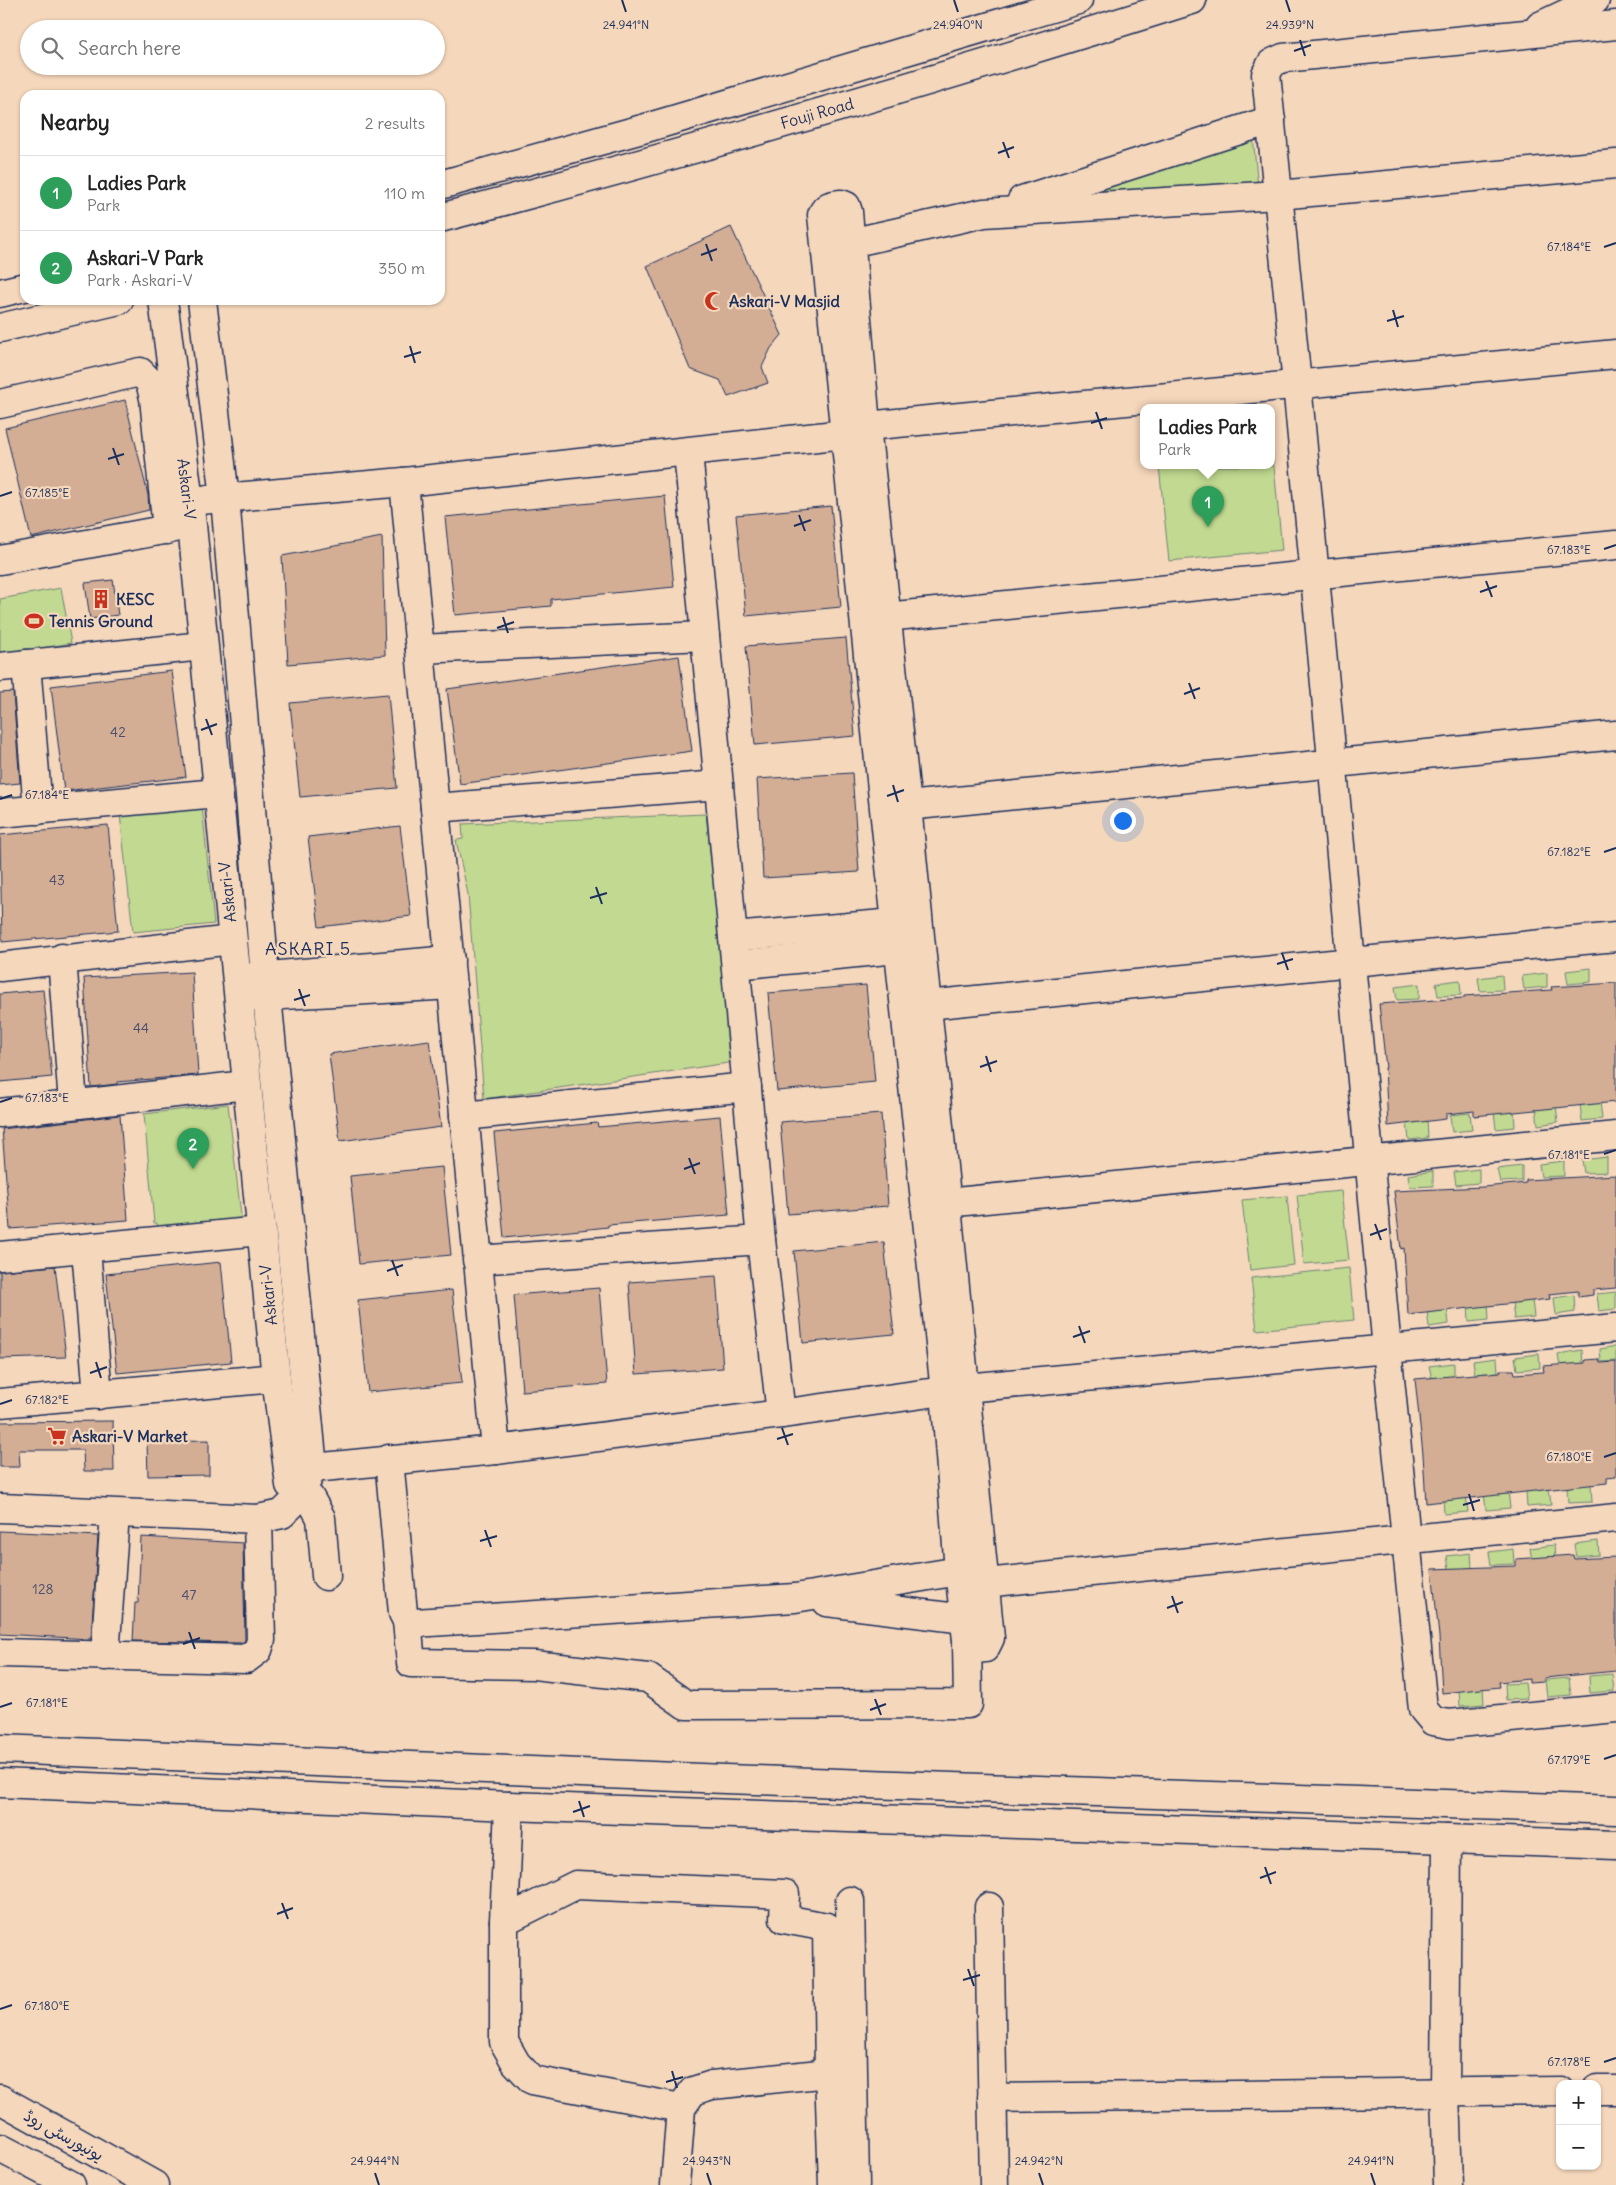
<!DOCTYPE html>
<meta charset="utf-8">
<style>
:root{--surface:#fff;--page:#f2f2f2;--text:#222;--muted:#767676;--line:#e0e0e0;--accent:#b45309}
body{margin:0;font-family:Delius,"Playpen Sans Arabic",sans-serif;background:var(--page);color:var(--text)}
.controls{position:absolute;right:15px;bottom:15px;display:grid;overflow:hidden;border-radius:10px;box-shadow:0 1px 4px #0004}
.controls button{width:45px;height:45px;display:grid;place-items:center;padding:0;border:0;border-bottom:1px solid var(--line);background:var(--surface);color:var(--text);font:25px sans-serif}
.you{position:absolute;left:1122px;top:820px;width:18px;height:18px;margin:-12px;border:4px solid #fff;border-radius:50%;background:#1a73e8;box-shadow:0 0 0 8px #1a73e833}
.badge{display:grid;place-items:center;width:32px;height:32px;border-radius:50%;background:var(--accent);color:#fff;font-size:16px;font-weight:700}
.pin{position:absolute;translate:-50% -41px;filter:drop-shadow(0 1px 2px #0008)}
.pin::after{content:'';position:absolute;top:26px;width:18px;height:15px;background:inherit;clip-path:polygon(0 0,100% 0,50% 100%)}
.popup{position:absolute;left:1140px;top:404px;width:135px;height:65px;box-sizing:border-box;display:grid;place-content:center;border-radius:10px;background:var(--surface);filter:drop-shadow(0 1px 4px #0005);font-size:16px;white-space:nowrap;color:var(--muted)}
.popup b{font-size:19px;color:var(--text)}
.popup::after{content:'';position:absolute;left:50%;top:100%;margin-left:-10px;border:10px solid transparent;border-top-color:var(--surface)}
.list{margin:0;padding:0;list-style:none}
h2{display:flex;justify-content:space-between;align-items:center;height:65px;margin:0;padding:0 20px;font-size:21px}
h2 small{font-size:16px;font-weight:400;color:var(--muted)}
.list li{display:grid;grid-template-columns:32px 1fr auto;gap:15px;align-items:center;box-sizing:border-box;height:75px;padding:0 20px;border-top:1px solid var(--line)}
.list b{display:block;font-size:19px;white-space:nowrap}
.list p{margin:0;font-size:16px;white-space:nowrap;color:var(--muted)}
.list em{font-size:16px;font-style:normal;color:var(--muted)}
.icon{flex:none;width:28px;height:28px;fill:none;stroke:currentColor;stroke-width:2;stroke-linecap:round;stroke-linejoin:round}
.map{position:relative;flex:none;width:1616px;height:2185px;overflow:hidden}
.search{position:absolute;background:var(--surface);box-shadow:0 1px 4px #0004;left:20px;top:20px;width:425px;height:55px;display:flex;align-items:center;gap:12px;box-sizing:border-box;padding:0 18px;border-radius:28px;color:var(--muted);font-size:19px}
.panel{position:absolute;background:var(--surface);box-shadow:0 1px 4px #0004;left:20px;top:90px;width:425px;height:215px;border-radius:15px}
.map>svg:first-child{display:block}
</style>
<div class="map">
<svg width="1616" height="2185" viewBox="0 0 1616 2185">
<rect width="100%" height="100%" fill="#f5d7bb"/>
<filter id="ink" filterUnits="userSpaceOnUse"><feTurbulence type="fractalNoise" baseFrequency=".02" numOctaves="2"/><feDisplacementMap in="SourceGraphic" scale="10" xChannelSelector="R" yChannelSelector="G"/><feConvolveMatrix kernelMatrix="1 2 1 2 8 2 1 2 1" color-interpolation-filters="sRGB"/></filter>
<g filter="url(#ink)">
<g fill="#c1d990" stroke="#6e8477">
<polygon points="1253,137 1258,187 1042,200"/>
<polygon points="1272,446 1282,550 1169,561 1159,466 1272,466"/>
<polygon points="61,588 71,643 0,656 0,599"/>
<polygon points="202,806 214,924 133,932 120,814"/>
<polygon points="706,814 711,861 713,861 713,875 735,1062 484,1099 468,894 456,840 463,839 462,824"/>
<polygon points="1591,968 1591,982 1568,984 1566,971"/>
<polygon points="1547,973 1547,987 1524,989 1522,976"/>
<polygon points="1502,975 1503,990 1480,991 1478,978"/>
<polygon points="1460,980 1461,995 1438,996 1436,983"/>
<polygon points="1419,984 1419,999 1397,1000 1395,987"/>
<polygon points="1600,1101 1602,1119 1582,1121 1580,1104"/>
<polygon points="228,1104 242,1224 159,1234 157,1223 154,1223 144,1114"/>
<polygon points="1556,1105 1558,1122 1538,1125 1536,1108"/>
<polygon points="1514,1110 1515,1127 1496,1129 1494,1112"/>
<polygon points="1470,1113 1472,1130 1452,1132 1450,1115"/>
<polygon points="1427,1120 1428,1138 1409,1140 1407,1123"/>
<polygon points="1607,1157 1607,1172 1584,1173 1582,1160"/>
<polygon points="1564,1161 1564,1176 1541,1177 1539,1164"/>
<polygon points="1522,1166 1522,1181 1500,1182 1497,1169"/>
<polygon points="1479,1169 1479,1183 1456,1185 1454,1172"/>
<polygon points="1433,1171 1433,1186 1410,1187 1408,1175"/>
<polygon points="1341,1191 1349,1260 1304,1264 1297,1195"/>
<polygon points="1287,1196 1294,1265 1250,1270 1242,1200"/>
<polygon points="1349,1268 1354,1320 1257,1330 1251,1278"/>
<polygon points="1616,1292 1616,1309 1599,1311 1597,1294"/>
<polygon points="1574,1295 1575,1312 1556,1315 1554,1298"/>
<polygon points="1532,1300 1534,1317 1514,1319 1512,1302"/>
<polygon points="1488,1303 1489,1320 1469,1322 1468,1305"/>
<polygon points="1447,1307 1449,1324 1429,1327 1427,1310"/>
<polygon points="1616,1346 1616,1361 1601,1362 1600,1349"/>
<polygon points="1582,1350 1583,1365 1560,1367 1558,1354"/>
<polygon points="1539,1354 1540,1368 1517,1370 1515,1357"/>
<polygon points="1497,1358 1498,1372 1475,1374 1473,1361"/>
<polygon points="1454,1363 1454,1378 1432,1379 1429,1366"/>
<polygon points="1591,1484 1592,1502 1568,1503 1567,1487"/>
<polygon points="1549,1488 1551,1505 1527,1507 1526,1491"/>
<polygon points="1508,1491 1510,1508 1486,1510 1484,1493"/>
<polygon points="1466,1495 1468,1512 1444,1514 1443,1498"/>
<polygon points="1598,1541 1599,1555 1576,1557 1574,1544"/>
<polygon points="1554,1545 1555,1560 1532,1561 1530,1548"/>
<polygon points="1513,1549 1514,1564 1491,1565 1489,1552"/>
<polygon points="1471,1553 1472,1568 1449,1569 1447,1556"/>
<polygon points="1612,1674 1614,1691 1590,1693 1589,1676"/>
<polygon points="1569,1678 1571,1695 1547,1697 1545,1680"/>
<polygon points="1525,1683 1527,1699 1506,1700 1505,1684"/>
<polygon points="1483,1687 1484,1704 1460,1706 1459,1689"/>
</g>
<g fill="#d3ae95" stroke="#1b2f5e">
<polygon points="731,227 782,335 771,348 762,367 768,383 728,397 720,380 690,369 647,266"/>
<polygon points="125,400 148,495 149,510 31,538 5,428"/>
<polygon points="665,496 674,587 551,599 551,606 455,615 445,517"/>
<polygon points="831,506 841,607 746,616 736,515"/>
<polygon points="382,537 385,655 288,664 282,556"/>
<polygon points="113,580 118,615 90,619 85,583"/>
<polygon points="846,638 855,736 755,745 746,646"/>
<polygon points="679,656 692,751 460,784 447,689"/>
<polygon points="172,671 186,777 64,791 51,686"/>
<polygon points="13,692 20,783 0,785 0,693"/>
<polygon points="388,694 397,788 300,797 290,703"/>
<polygon points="852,773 859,872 763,878 757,779"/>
<polygon points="108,825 118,931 2,942 0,835"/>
<polygon points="400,826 411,916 319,927 308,837"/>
<polygon points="192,972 198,1075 117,1082 117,1084 91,1087 84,978"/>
<polygon points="1616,983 1616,1102 1474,1116 1474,1111 1446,1114 1446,1119 1388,1126 1385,1068 1386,1068 1379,1004 1464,998 1464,996 1552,990 1551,987"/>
<polygon points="866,985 875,1082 777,1091 768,993"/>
<polygon points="43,990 52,1077 0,1082 0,994"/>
<polygon points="429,1040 441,1127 340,1141 329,1054"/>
<polygon points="881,1114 888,1206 788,1214 780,1122"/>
<polygon points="120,1115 128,1220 10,1229 2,1129"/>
<polygon points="720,1116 729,1215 608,1225 608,1227 504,1238 494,1133 597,1123 598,1127"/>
<polygon points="442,1167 451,1255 359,1264 350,1176"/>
<polygon points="1616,1175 1616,1288 1593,1290 1593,1295 1578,1297 1578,1291 1549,1294 1550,1299 1408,1315 1404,1248 1401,1249 1394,1191 1483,1187 1526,1183 1526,1180"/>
<polygon points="884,1242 894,1334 803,1343 794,1251"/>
<polygon points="221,1262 231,1362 117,1373 106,1274"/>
<polygon points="55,1266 66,1357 0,1359 0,1271"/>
<polygon points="716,1276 723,1368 636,1374 629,1282"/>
<polygon points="599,1288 607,1384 522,1391 514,1295"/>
<polygon points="452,1290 462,1383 368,1392 358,1300"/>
<polygon points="1599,1359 1600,1363 1616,1362 1616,1477 1607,1478 1607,1483 1426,1503 1423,1454 1415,1379 1500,1372 1500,1370 1514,1370 1515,1374 1544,1372 1543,1366 1585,1363 1585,1360"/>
<polygon points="113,1421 114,1471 84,1471 83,1450 19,1450 20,1467 0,1467 0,1422"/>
<polygon points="209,1440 209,1475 148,1476 147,1441"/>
<polygon points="0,1531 98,1536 91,1639 0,1634"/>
<polygon points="141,1537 243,1543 245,1641 241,1643 133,1641 135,1603 138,1603"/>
<polygon points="1573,1555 1574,1559 1616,1557 1616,1671 1544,1678 1544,1682 1529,1683 1529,1679 1499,1682 1500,1687 1442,1693 1439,1636 1432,1569 1516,1566 1516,1559"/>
</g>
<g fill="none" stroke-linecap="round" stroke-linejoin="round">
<g stroke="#1b2f5e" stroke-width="31">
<g id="minor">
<polyline points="1616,25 1283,58 1272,63 1266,74 1297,384 1387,1349 1423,1709 1433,1721 1449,1724 1616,1708"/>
<polyline points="1540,26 1595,0"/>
<polyline points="1022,200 1271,120"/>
<path d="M841,204L846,206L848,212L866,426L907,806L990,1638L985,1648L975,1649L967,1640L959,1571L945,1392L822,215C826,205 832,205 841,204Z"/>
<polyline points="850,243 984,213 1278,195 1616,164"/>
<polyline points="163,300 192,525 276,1378 290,1485"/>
<polyline points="202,300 225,498 265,976 313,1468"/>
<polyline points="0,404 140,372 150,382 154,398 167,530"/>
<polyline points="688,452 761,1240 781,1414"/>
<polyline points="404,482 496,1450"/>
<polyline points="189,501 404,482 845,434 866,426 1616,354"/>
<polyline points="0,560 185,526"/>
<polyline points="885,617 1616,545"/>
<polyline points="420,649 705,636"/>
<polyline points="26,664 38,810"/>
<polyline points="0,667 203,646"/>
<polyline points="907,806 1616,735"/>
<polyline points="435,808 719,785"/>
<polyline points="0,813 217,793"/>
<polyline points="733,937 895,923"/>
<polyline points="62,958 73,1104"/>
<polyline points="736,965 897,949"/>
<polyline points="0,967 232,940"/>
<polyline points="246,978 450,960"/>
<polyline points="249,997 452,985"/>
<polyline points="927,1005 1352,962 1616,937"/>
<polyline points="0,1113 246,1085"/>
<polyline points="464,1116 747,1087"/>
<polyline points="946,1203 1616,1136"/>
<polyline points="86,1249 98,1395"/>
<polyline points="0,1256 261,1231"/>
<polyline points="477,1260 761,1240"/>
<polyline points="0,1403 276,1378"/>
<polyline points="389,1459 403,1613 407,1621 411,1663 534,1665 648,1678 686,1705 968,1704 967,1640"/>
<polyline points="307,1480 313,1468 496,1450 781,1414 965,1388 1616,1328"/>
<polyline points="310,1498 321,1518 326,1576"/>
<polyline points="0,1508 258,1519 282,1514 295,1501"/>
<polyline points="985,1583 1616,1518"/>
<polyline points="827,1602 965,1619"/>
<polyline points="407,1621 415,1623 795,1598 959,1571"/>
<polyline points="0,1653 246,1659 258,1650 261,1640 258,1519"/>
<polyline points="105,1656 115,1514"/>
<polyline points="509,1806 504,1921 504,2042 516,2063 532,2080 681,2108"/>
<polyline points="1447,1839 1445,2092 1448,2185"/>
<polyline points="850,1901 855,2185"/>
<polyline points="989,1907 994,2185"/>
<polyline points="504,1921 576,1885 785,1894 784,1919 827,1927 829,2073 833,2185"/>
<polyline points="1597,2090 1616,2090"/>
<polyline points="992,2098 1560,2091"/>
<polyline points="675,2185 681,2108 693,2091 712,2085 829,2073"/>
</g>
</g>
<g stroke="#1b2f5e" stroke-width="31">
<g id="major">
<polyline points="440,185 646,128 1078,0"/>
<path d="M440,218C692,152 943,78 1192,0"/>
<polyline points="0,293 25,287"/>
<polyline points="0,328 119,300"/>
<polyline points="0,2099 154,2185"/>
<polyline points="0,2148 71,2185"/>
</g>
</g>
<g stroke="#1b2f5e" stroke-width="31">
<g id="highway">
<polyline points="0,1749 725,1779 1616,1810"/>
<polyline points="0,1783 509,1806 1616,1845"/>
</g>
</g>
<use href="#minor" stroke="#f5d7bb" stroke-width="28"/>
<use href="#major" stroke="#f5d7bb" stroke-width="28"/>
<use href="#highway" stroke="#f5d7bb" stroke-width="28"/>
</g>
</g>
<path fill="none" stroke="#1b2f5e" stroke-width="2" d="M622,0L626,12M954,0L958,12M1286,0L1290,12M1300,40L1305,56M1294,51L1311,45M1003,142L1009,158M998,153L1014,147M706,244L712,261M1604,247L1616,243M701,255L717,249M1393,310L1398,327M1387,321L1404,316M410,346L415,363M404,357L421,352M1096,412L1102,429M1091,423L1107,418M113,448L119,465M108,459L124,454M0,496L12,492M799,515L805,531M794,526L811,520M1604,549L1616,545M1486,581L1492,597M1480,592L1497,586M503,617L508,633M497,628L514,622M1189,683L1195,699M1184,694L1200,688M206,719L212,735M201,730L217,724M893,785L898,802M887,796L904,790M0,799L12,795M1604,852L1616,848M596,887L602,904M590,898L607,893M1282,953L1288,970M1277,964L1293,959M299,989L305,1006M294,1000L310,995M986,1056L991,1072M980,1067L997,1061M0,1102L12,1098M1604,1154L1616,1150M689,1158L695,1174M684,1169L700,1163M1375,1224L1381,1240M1370,1235L1387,1229M392,1260L398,1276M387,1271L403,1265M1079,1326L1085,1343M1073,1337L1090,1331M96,1362L101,1378M90,1373L107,1367M0,1404L12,1400M782,1428L788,1445M777,1439L793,1434M1604,1457L1616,1453M1469,1494L1474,1511M1463,1505L1480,1500M485,1530L491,1547M480,1541L497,1536M1172,1596L1178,1613M1167,1608L1183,1602M189,1632L195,1649M183,1644L200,1638M875,1699L881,1715M0,1707L12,1703M870,1710L886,1704M1604,1759L1616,1755M579,1801L584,1817M573,1812L590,1806M1265,1867L1271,1884M1260,1878L1276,1872M282,1903L288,1919M277,1914L293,1908M968,1969L974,1986M963,1980L980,1975M0,2009L12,2005M1604,2062L1616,2058M672,2071L677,2088M666,2082L683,2077M375,2173L379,2185M707,2173L711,2185M1039,2173L1043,2185M1371,2173L1375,2185"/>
<defs>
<g id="mosque-bare" transform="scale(1.5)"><path d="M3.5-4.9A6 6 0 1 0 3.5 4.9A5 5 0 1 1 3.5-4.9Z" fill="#c8321e" stroke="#f5d7bb" stroke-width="2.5" paint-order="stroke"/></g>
<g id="building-bare" transform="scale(1.5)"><path d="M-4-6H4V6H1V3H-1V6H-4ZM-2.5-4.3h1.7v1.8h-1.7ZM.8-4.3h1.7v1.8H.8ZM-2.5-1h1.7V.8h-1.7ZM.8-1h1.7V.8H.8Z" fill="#c8321e" stroke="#f5d7bb" stroke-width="2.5" paint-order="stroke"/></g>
<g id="stadium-bare" transform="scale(1.5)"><path d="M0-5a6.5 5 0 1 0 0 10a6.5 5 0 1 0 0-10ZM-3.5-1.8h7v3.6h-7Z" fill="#c8321e" stroke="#f5d7bb" stroke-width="2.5" paint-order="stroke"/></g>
<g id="supermarket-bare" transform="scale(1.5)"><path d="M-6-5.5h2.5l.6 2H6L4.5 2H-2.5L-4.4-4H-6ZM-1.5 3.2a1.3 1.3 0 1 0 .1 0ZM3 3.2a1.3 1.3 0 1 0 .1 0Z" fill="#c8321e" stroke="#f5d7bb" stroke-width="2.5" paint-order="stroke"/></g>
</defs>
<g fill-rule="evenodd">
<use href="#mosque-bare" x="714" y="301"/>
<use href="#building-bare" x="101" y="599"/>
<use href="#stadium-bare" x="34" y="621"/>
<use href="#supermarket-bare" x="57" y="1436"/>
</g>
<g text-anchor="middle" stroke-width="4.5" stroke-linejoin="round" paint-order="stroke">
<g font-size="14" fill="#494f6c">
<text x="118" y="737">42</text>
<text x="57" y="885">43</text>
<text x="141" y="1033">44</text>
<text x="43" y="1594">128</text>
<text x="189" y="1600">47</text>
</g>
<g font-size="16" fill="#1b2f5e" stroke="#f5d7bb">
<text transform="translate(817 113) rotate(-16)" y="6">Fouji Road</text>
<text transform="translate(187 489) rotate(83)" y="6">Askari-V</text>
<text transform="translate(227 892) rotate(-96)" y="6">Askari-V</text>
<text transform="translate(268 1295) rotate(-96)" y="6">Askari-V</text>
<text transform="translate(64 2135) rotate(29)" y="6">یونیورسٹی روڈ</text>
</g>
<g font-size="16" font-weight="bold" fill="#1b2f5e" stroke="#f5d7bb" text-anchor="start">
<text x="729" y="307">Askari-V Masjid</text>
<text x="116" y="605">KESC</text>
<text x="49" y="627">Tennis Ground</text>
<text x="72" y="1442">Askari-V Market</text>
</g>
<g font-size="18" letter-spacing="1" fill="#1b2f5e" stroke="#f5d7bb">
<text x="308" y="955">ASKARI 5</text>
</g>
</g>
<g font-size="12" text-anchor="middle" fill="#1b2f5e" stroke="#f5d7bb" stroke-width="4.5" stroke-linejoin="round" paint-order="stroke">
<text x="958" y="29">24.940°N</text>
<text x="626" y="29">24.941°N</text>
<text x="1290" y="29">24.939°N</text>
<text x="1569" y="251">67.184°E</text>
<text x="47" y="497">67.185°E</text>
<text x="1569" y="554">67.183°E</text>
<text x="47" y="799">67.184°E</text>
<text x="1569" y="856">67.182°E</text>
<text x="47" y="1102">67.183°E</text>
<text x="1569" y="1159">67.181°E</text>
<text x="47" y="1404">67.182°E</text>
<text x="1569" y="1461">67.180°E</text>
<text x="47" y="1707">67.181°E</text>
<text x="1569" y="1764">67.179°E</text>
<text x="47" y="2010">67.180°E</text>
<text x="1569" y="2066">67.178°E</text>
<text x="375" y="2165">24.944°N</text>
<text x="707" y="2165">24.943°N</text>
<text x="1039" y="2165">24.942°N</text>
<text x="1371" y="2165">24.941°N</text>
</g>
</svg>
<div class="controls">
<button>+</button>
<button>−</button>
</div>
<div class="you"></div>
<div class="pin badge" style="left:1208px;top:527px;background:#2e9e5b">1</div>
<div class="popup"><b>Ladies Park</b>Park</div>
<div class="pin badge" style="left:193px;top:1169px;background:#2e9e5b">2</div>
<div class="search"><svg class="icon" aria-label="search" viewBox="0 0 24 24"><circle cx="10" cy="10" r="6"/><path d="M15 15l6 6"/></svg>Search here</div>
<section class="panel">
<h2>Nearby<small>2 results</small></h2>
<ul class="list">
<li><span class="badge" style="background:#2e9e5b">1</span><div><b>Ladies Park</b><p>Park</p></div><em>110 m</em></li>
<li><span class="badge" style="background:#2e9e5b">2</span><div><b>Askari-V Park</b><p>Park · Askari-V</p></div><em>350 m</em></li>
</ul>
</section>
</div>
